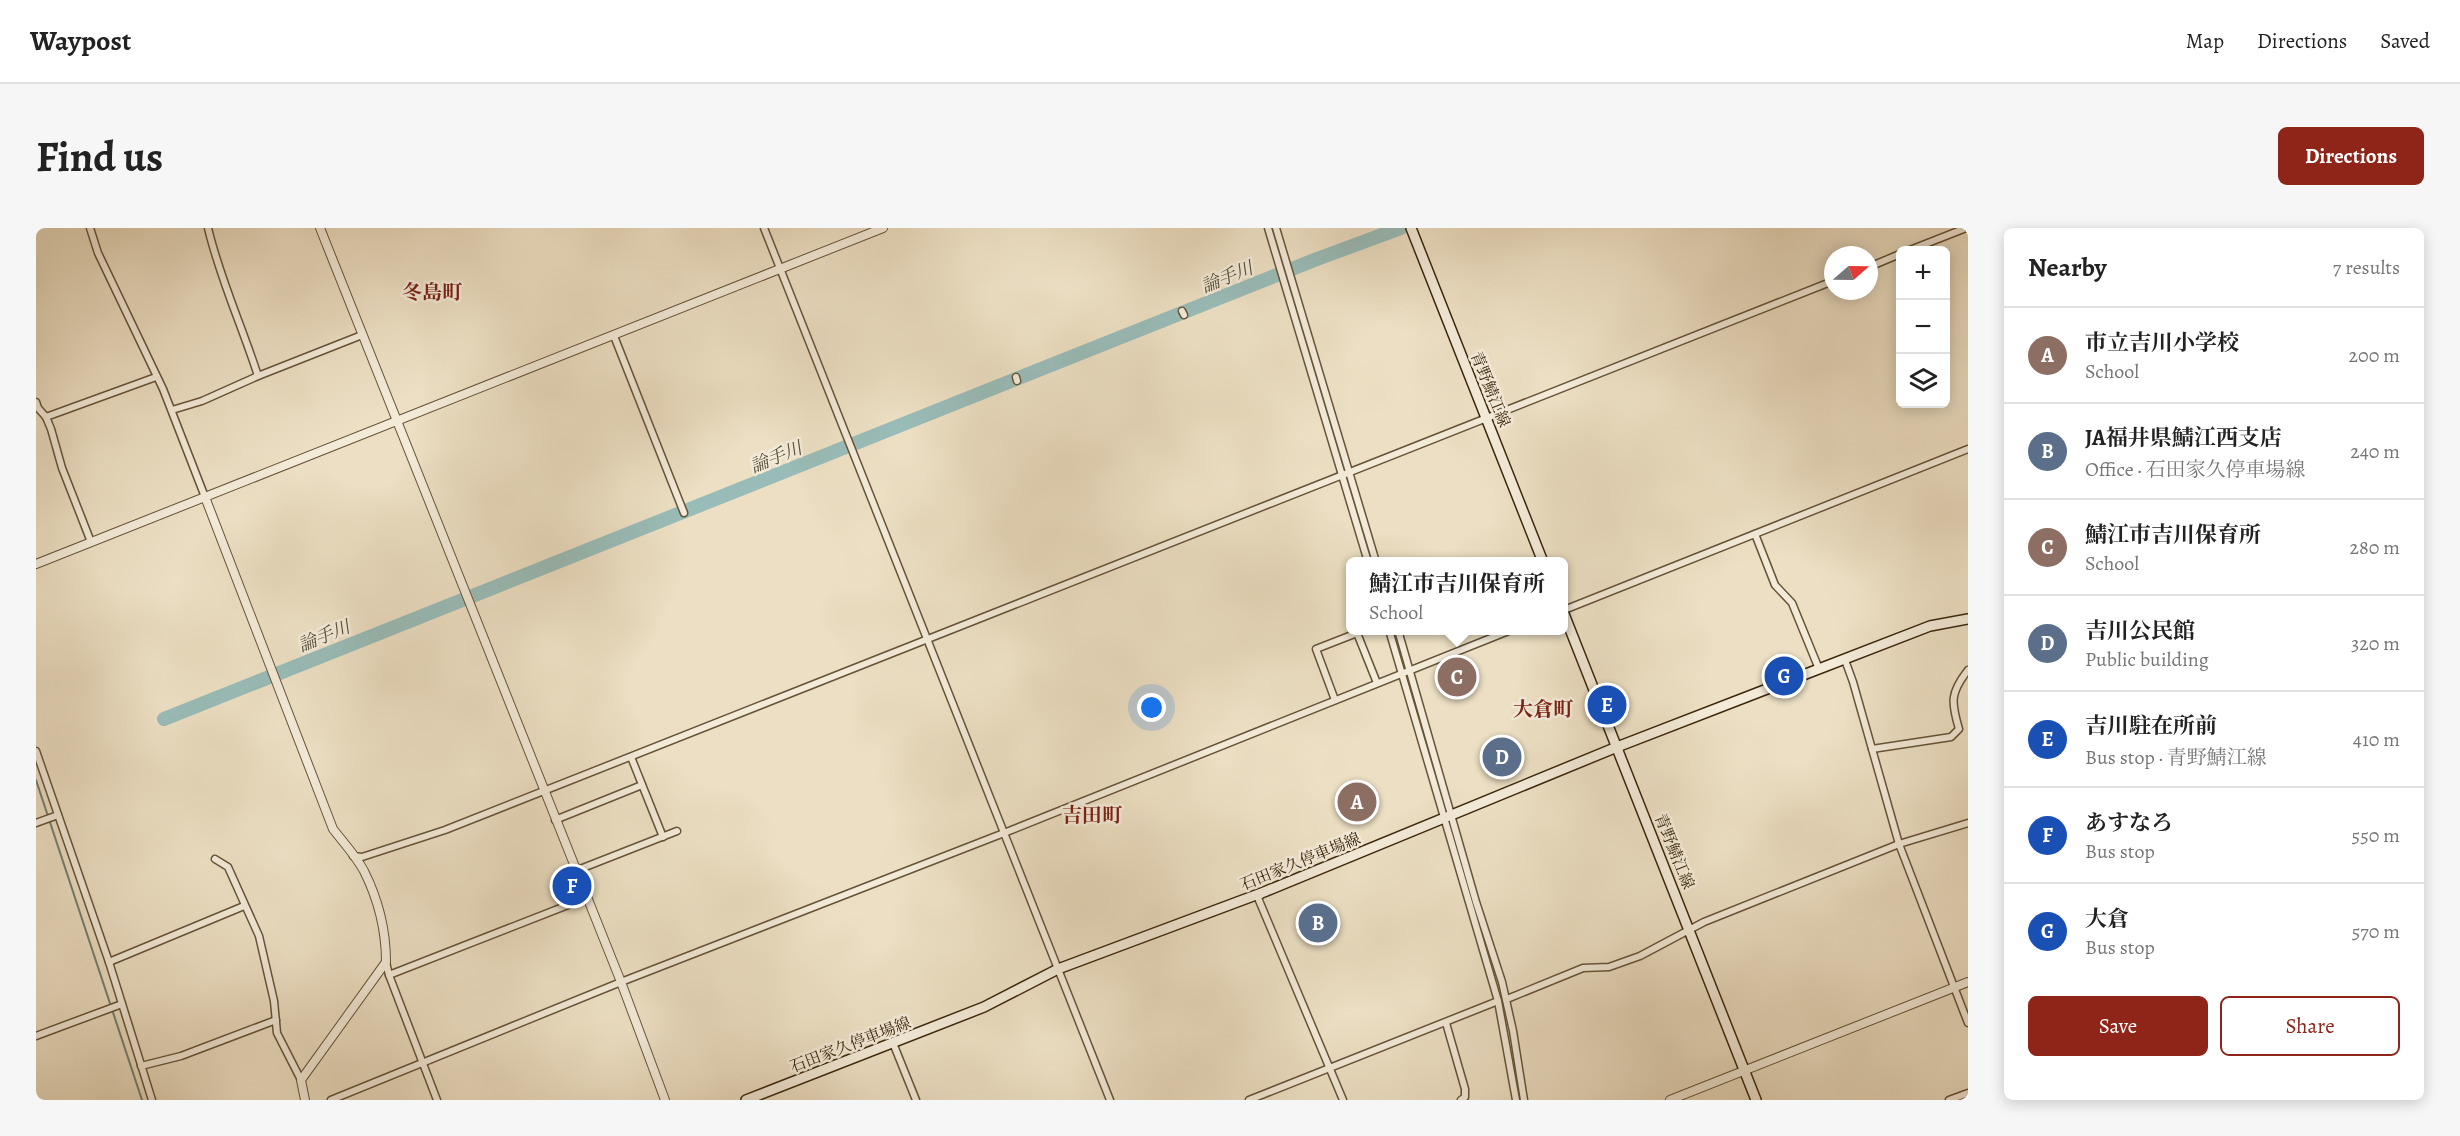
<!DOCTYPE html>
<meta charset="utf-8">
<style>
:root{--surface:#fff;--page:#f6f6f6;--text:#222;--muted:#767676;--line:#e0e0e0;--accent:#8f2418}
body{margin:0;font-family:Alegreya,"Noto Serif JP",serif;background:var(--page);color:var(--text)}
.controls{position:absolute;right:18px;top:18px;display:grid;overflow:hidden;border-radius:9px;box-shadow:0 3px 15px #0003}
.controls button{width:54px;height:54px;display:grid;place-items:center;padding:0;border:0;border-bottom:2px solid var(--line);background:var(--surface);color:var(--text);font:30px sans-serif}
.compass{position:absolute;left:1788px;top:18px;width:54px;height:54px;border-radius:50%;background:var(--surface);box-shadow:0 3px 15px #0003;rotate:70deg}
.you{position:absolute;left:1116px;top:480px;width:21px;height:21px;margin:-15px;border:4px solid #fff;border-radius:50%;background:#1a73e8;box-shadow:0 0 0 9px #1a73e833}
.badge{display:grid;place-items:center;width:39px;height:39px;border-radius:50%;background:var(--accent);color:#fff;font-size:20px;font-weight:700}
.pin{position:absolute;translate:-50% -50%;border:3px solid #fff;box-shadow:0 2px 6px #0006}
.popup{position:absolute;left:1310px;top:329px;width:222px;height:78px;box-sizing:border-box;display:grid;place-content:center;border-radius:9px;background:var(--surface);filter:drop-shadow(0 2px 4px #0005);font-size:20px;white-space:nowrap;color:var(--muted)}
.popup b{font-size:22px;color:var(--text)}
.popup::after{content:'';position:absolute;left:50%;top:100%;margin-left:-12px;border:12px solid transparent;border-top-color:var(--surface)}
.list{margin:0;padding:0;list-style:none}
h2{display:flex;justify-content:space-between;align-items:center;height:78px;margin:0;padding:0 24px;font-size:26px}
h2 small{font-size:20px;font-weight:400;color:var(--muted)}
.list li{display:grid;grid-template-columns:39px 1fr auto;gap:18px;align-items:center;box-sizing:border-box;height:96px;padding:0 24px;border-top:2px solid var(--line)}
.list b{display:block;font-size:22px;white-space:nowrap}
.list p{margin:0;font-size:20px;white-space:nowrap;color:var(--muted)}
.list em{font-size:20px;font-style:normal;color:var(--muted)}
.actions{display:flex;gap:12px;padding:18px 24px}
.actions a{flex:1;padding:14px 0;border:2px solid var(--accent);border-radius:9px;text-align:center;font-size:21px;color:var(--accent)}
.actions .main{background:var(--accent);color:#fff}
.icon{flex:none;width:33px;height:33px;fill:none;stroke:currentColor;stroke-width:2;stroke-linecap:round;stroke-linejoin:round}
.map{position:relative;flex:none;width:1932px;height:872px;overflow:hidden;border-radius:9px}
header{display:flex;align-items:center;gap:36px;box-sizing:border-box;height:84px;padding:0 30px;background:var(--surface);border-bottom:2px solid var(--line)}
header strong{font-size:28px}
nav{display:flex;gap:33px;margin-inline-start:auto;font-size:21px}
.intro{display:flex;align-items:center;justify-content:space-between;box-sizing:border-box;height:144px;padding:0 36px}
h1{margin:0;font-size:42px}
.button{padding:15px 27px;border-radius:9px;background:var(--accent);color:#fff;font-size:21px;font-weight:700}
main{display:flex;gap:36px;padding:0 36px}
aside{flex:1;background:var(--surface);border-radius:9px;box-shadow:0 3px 15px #0003}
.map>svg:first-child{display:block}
</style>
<header>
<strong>Waypost</strong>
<nav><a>Map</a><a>Directions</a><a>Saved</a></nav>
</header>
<div class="intro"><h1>Find us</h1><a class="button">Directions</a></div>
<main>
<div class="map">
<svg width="1932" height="872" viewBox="0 0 1932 872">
<rect width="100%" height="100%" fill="#ecdfc3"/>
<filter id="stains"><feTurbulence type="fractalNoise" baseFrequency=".00333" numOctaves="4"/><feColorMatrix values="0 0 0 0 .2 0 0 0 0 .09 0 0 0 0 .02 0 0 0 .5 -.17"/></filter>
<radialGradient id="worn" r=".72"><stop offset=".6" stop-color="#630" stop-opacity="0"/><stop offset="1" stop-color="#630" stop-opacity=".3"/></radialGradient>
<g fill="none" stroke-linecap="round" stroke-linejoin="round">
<polyline stroke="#738073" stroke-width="2" points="0,552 106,872"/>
<polyline stroke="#99bcb8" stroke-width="14" points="128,491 1281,31 1365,0"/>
<g stroke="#665439" stroke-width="9">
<g id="minor">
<polyline points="54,0 62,25 127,161 169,269"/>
<path d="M172,0C184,51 206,98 222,148"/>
<polyline points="728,0 1074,872"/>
<polyline points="1232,0 1332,334"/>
<polyline points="1240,0 1340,334"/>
<polyline points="1874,22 1930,0"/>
<polyline points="1833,39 1864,26"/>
<polyline points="1146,83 1148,87"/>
<polyline points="578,108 648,285"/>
<polyline points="980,149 981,153"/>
<polyline points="0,174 2,180 10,189 15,201 26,240 55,314"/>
<polyline points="136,182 166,173 222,148 326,107"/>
<polyline points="10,189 120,149"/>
<polyline points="1719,306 1739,357 1756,375 1783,441"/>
<polyline points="1528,382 1932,221"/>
<polyline points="1353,402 1462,773 1480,872"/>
<polyline points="1362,402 1440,674 1466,754 1477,803 1488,872"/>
<polyline points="1809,432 1817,454 1863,616 1932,795"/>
<polyline points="1299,472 1280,421 1321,405 1341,455"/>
<path d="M1836,521L1915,509L1923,501C1915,474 1914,465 1932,442"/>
<polyline points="0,523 73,734 116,872"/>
<polyline points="595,529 627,609"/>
<polyline points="519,592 606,557"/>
<polyline points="0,595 22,587"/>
<polyline points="317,628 326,629 409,602 1797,53"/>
<polyline points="179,631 192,639 223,708 238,773 241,805 265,852"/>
<polyline points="539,643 641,603"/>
<polyline points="1226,666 1222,670 1307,872"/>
<polyline points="73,734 208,678"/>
<polyline points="350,734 353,747 401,872"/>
<polyline points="353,747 550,670"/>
<polyline points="1471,771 1547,740 1573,739 1604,728 1668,694 1863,616 1932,595"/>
<polyline points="1410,795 1429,861 1429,869 1425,872"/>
<polyline points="0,808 86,776"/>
<polyline points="857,815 880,872"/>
<polyline points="105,838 145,828 240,792"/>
<polyline points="295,872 585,754 968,605 1475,402"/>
<polyline points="1213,872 1462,773"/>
<polyline points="1913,872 1932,865"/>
</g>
</g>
<g stroke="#665439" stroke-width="10">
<g id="tertiary">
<polyline points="284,0 585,754 629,872"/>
<path d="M169,269L297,601C307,614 320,628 328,643C342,671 350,703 350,734L265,852L269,872"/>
<polyline points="0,336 847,0"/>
<polyline points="1634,872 1932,754"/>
</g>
</g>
<g stroke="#3a260b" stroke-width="12">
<g id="secondary">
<polyline points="1375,0 1507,334"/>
<polyline points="1528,386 1720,872"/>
<polyline points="710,872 948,779 1022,741 1228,664 1581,519 1894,398 1932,391"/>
</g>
</g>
<use href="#minor" stroke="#f3ead8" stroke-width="6"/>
<use href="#tertiary" stroke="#f3ead8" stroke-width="8"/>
<use href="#secondary" stroke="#f3ead8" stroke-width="9"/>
</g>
<g text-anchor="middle" stroke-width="5" stroke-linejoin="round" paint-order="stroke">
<g font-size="16" fill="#3a260b" stroke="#f3ead8">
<text transform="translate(1455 161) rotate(68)" y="6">青野鯖江線</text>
<text transform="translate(1639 623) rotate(68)" y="6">青野鯖江線</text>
<text transform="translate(1264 633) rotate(-22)" y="6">石田家久停車場線</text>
<text transform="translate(814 816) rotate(-21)" y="6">石田家久停車場線</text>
</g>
<g font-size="18" font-style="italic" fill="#524c36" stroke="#f3ead8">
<text transform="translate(1191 49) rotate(-22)" y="6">論手川</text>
<text transform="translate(740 229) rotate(-22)" y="6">論手川</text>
<text transform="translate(288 408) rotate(-22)" y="6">論手川</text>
</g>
<g font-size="20" font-weight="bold" fill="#7a1f14" stroke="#f3ead8">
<text x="396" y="71">冬島町</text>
<text x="1507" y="488">大倉町</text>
<text x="1056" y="594">吉田町</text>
</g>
</g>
<rect width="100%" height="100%" filter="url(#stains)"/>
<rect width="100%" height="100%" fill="url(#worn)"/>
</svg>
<div class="controls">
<button>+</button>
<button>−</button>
<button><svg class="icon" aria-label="layers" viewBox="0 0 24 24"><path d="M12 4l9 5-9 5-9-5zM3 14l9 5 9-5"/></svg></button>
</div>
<svg class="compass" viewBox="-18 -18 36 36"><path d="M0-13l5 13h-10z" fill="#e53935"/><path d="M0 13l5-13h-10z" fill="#767676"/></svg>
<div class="you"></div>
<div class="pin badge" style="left:1321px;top:574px;background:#8d6e63">A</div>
<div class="pin badge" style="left:1282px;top:695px;background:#5c6f8a">B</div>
<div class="pin badge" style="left:1421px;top:449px;background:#8d6e63">C</div>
<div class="popup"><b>鯖江市吉川保育所</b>School</div>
<div class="pin badge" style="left:1466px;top:529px;background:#5c6f8a">D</div>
<div class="pin badge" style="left:1571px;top:477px;background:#1a4fb4">E</div>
<div class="pin badge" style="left:536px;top:658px;background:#1a4fb4">F</div>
<div class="pin badge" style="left:1748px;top:448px;background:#1a4fb4">G</div>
</div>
<aside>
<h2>Nearby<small>7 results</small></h2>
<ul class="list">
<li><span class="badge" style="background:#8d6e63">A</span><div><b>市立吉川小学校</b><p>School</p></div><em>200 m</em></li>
<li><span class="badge" style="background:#5c6f8a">B</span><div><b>JA福井県鯖江西支店</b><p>Office · 石田家久停車場線</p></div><em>240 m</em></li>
<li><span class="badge" style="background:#8d6e63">C</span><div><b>鯖江市吉川保育所</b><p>School</p></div><em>280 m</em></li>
<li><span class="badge" style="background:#5c6f8a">D</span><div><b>吉川公民館</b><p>Public building</p></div><em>320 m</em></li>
<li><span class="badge" style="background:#1a4fb4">E</span><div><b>吉川駐在所前</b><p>Bus stop · 青野鯖江線</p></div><em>410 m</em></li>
<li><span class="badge" style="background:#1a4fb4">F</span><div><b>あすなろ</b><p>Bus stop</p></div><em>550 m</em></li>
<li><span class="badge" style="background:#1a4fb4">G</span><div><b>大倉</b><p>Bus stop</p></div><em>570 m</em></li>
</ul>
<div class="actions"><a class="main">Save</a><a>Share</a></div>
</aside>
</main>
